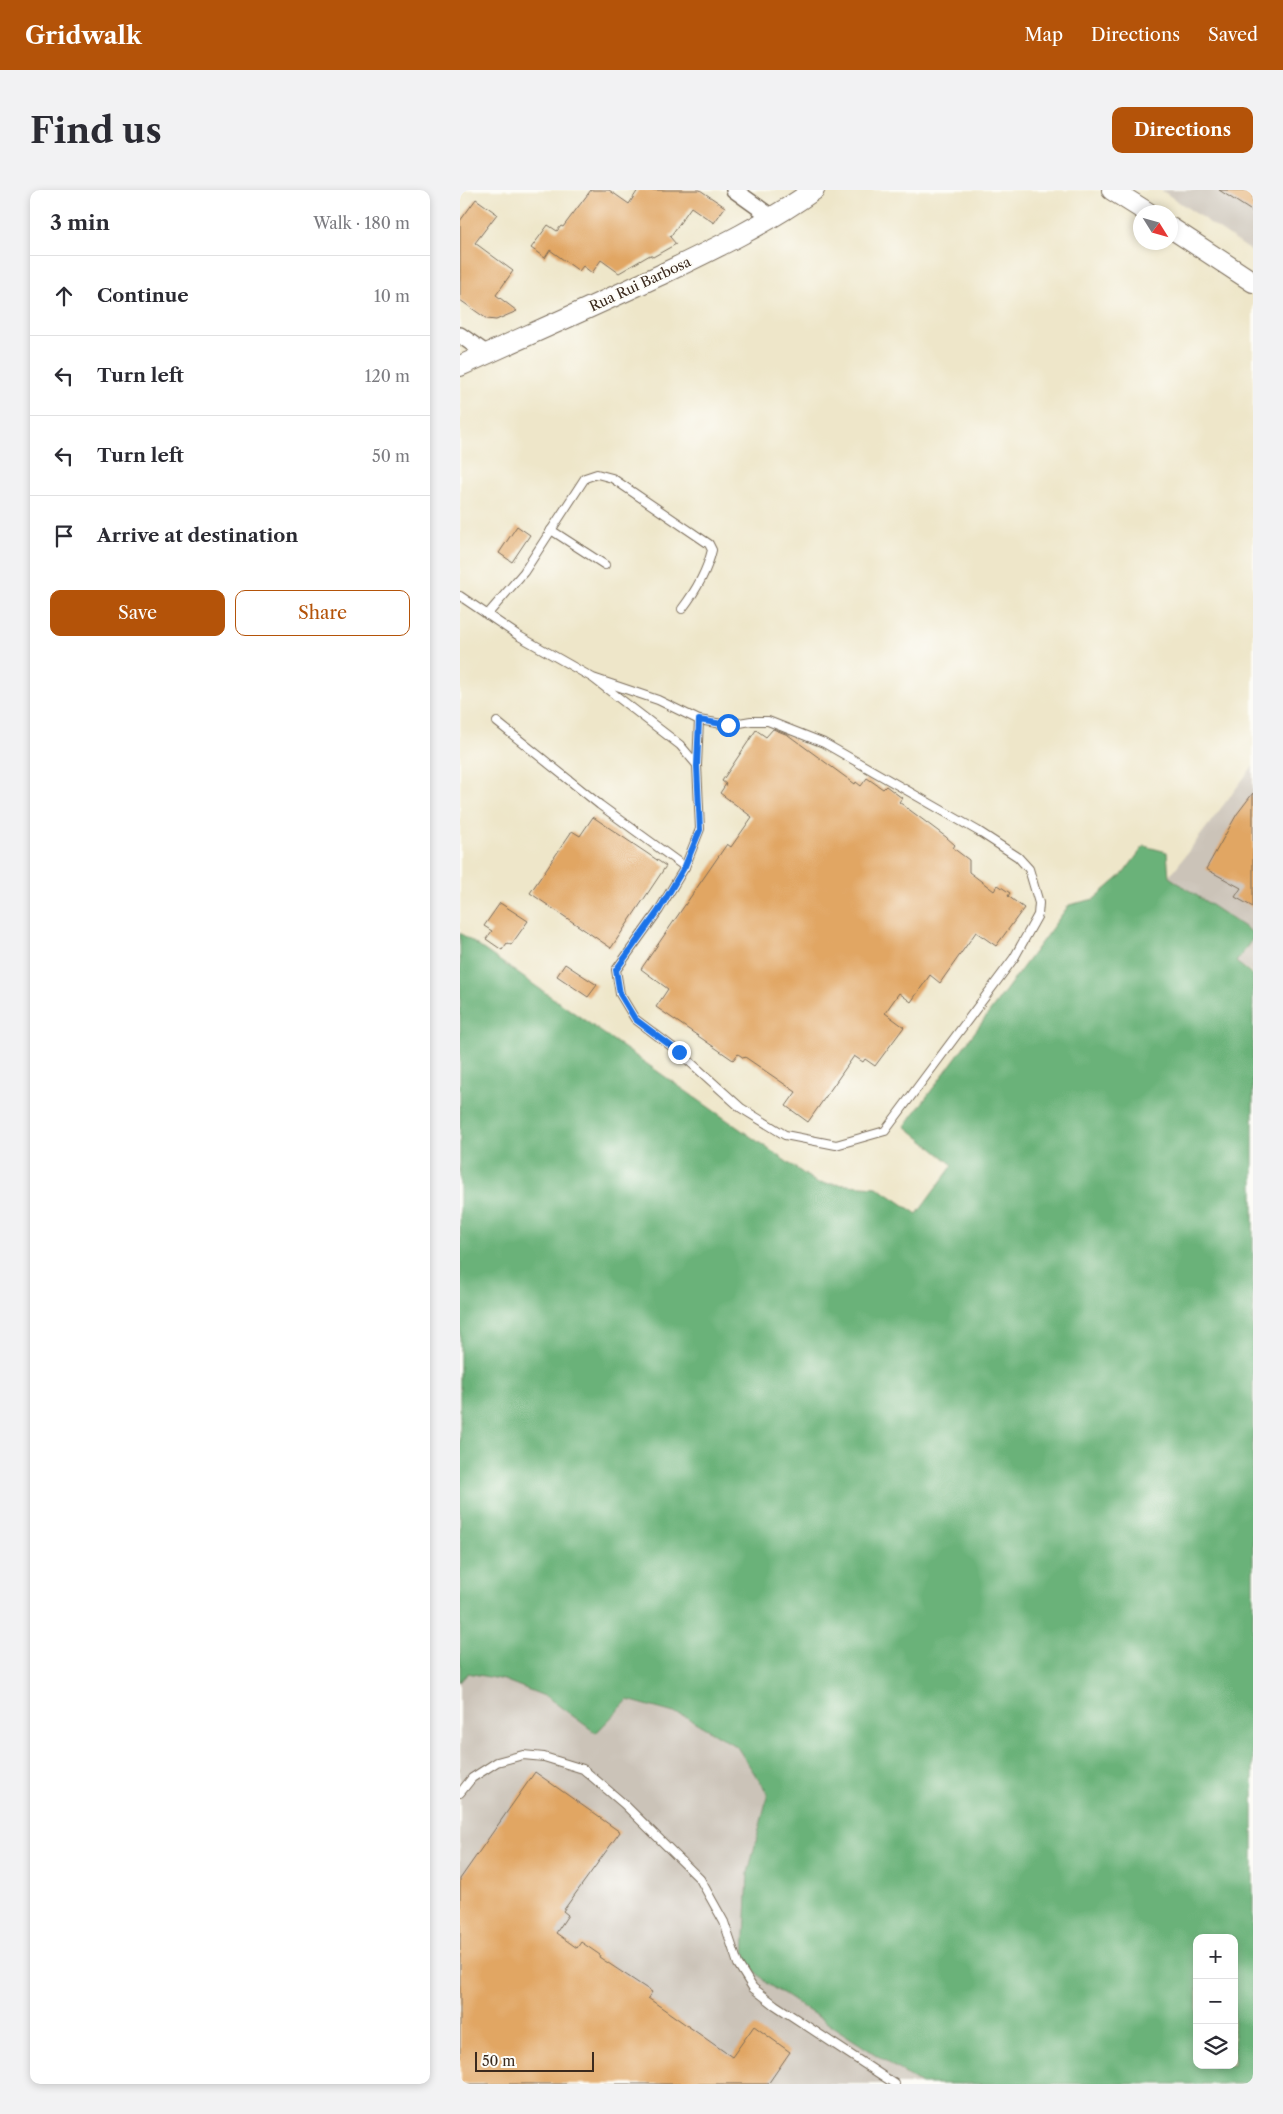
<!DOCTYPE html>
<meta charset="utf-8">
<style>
:root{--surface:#fff;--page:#f2f2f3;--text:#2b2b33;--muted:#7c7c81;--line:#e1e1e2;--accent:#b45309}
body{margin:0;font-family:"Libre Caslon Text",serif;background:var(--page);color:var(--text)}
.controls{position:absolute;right:15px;bottom:15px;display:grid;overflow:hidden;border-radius:10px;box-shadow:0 2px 8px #0003}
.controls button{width:45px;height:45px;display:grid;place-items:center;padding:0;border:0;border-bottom:1px solid var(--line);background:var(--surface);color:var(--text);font:25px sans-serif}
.compass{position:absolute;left:673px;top:15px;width:45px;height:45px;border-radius:50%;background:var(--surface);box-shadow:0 2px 8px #0003;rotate:127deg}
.scale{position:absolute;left:15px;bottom:12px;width:119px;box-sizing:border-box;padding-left:5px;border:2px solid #3b2a1e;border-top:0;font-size:14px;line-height:18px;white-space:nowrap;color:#3b2a1e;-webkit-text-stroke:4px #fdfcf7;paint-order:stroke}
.stop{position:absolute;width:15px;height:15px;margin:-11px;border:4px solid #1a73e8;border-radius:50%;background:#fff}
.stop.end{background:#1a73e8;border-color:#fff;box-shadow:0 1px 5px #0008}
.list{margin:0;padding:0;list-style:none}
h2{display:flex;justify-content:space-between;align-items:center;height:65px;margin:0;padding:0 20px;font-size:21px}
h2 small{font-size:16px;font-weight:400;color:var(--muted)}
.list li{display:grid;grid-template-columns:32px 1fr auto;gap:15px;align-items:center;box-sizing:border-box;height:80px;padding:0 20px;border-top:1px solid var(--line)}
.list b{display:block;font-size:19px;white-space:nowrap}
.list em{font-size:16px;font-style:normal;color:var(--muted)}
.actions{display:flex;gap:10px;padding:15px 20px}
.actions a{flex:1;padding:11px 0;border:1px solid var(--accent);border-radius:10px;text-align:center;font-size:18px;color:var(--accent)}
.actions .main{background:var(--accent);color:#fff}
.icon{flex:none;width:28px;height:28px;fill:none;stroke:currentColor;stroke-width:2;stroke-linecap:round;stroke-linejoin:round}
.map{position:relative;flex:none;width:793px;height:1894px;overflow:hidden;border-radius:10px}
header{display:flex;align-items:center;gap:30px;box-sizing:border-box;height:70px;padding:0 25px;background:var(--accent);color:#fff}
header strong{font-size:24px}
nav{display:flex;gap:28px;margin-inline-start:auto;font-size:18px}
.intro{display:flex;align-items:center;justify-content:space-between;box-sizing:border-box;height:120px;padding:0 30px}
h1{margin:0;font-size:35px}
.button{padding:12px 22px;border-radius:10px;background:var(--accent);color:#fff;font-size:18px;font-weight:700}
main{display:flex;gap:30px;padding:0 30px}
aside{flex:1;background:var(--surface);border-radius:10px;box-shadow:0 2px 8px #0003}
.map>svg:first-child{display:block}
</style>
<header>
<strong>Gridwalk</strong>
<nav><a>Map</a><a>Directions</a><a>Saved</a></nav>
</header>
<div class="intro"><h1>Find us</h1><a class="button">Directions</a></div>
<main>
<aside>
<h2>3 min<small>Walk · 180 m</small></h2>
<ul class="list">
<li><svg class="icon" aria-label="ahead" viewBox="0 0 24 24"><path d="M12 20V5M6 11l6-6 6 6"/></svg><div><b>Continue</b></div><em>10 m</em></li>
<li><svg class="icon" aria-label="left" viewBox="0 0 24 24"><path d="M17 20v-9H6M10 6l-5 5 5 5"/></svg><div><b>Turn left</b></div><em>120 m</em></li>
<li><svg class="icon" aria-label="left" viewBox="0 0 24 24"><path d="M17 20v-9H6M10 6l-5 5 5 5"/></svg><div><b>Turn left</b></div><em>50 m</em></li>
<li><svg class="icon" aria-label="arrive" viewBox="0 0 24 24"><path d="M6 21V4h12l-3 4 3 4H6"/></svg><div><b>Arrive at destination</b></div></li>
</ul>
<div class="actions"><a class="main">Save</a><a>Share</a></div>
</aside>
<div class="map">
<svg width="793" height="1894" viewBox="0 0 793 1894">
<rect width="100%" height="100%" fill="#fdfcf7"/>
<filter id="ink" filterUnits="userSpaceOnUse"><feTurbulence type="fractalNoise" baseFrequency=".02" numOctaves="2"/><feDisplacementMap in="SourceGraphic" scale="10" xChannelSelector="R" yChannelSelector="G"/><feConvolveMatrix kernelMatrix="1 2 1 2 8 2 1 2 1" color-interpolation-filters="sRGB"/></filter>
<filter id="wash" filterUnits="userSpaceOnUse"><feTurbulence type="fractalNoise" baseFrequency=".0096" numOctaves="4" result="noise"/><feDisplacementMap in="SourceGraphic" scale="20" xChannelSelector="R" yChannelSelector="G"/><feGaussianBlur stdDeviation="1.12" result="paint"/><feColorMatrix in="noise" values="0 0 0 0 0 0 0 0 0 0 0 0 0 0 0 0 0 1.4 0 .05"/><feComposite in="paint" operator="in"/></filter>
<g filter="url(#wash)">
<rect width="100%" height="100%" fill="#eee6c9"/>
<g fill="#cbc3b8">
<polygon points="701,0 793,0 793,62"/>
<polygon points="793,576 793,743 709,687"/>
<polygon points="793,748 793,783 776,772"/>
<polygon points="7,1483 44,1490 87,1507 136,1543 167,1510 225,1526 277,1557 308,1604 288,1683 284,1769 306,1793 461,1894 0,1894 0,1492"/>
</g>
<path fill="#6ab279" stroke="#526e4c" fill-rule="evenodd" d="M684,656L707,662L709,687L793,743V748L776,772L793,785V1894H461L306,1793L284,1769L288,1683L308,1604L277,1557L225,1526L168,1510L136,1543L87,1507L44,1490L8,1483L0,1492V743L357,993L417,997L457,1024L493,975L445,936L609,715L634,709L663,684ZM737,1748H774V1875H737Z"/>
<g id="blocks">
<g fill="#e1a664">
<polygon points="131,0 149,0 169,14 178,0 240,0 265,17 254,33 231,17 210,47 216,54 193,67 190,65 159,83 141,70 132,83 123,76 119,81 90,60 85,68 71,58 88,35 97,41 101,36 103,37"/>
<polygon points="759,0 793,0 793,22"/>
<polygon points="16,9 37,24 15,53 53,81 36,105 57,121 36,130 27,129 0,110 0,31"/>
<polygon points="57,336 70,345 52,372 39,363"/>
<polygon points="313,539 328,545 395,594 396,592 401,596 407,588 423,599 426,596 442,608 439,612 486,647 495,655 493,658 509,670 509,682 534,701 538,695 550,703 548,706 564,718 536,756 516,742 480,793 470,785 451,812 439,803 425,823 444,837 415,876 405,869 403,872 394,866 348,932 326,916 336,902 285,867 284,868 278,864 273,870 196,817 208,799 181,779 267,654 271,657 292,627 260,603 266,594 262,591 296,540 306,547"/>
<polygon points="793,603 793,717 775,707 781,698 746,679 777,624"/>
<polygon points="133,627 206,676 151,758 70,703 112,641 120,646"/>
<polygon points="40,713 68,731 51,755 47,753 42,760 26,749 32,741 24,736"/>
<polygon points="105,774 137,795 128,807 97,786"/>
<polygon points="75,1582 160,1642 103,1721 108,1725 96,1743 117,1758 121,1752 140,1765 139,1767 192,1802 188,1808 272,1867 294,1836 330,1862 308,1894 0,1894 0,1689"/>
</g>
</g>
</g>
<g filter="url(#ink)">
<use href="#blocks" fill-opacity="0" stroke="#7a6c5a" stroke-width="1"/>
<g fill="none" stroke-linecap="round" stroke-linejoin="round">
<g stroke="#7a6c5a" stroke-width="10">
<g id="lane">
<polyline points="91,340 145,375"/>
<polyline points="0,406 59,446 133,488 220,555 237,575 240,639 225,677 199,720 156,780 160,804 175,829 219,862 281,918 325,945 376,955 425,941 554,768 578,725 579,713 569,679 558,667 518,641 364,553 308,531 291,531 268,535 239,530 198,510 133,488"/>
<path d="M27,425L64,382L125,288L137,284L152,288L249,354L252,360C247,381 235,402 222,419"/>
<polyline points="37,532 140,615 225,677"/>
<polyline points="237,575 239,530"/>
<polyline points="0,1603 12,1588 37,1572 63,1565 84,1567 123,1579 164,1614 240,1689 264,1732 278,1774 293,1798 315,1815 435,1894"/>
</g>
</g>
<g stroke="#7a6c5a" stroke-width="18">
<g id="street">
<polyline points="274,0 313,28"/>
<polyline points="0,145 27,164"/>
</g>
</g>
<g stroke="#7a6c5a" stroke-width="22">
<g id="secondary">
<polyline points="652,0 687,22"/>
<polyline points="711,38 793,92"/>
<path d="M0,176C66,146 132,117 198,86C252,60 305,35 354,0"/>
</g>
</g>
<use href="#lane" stroke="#fff" stroke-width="8"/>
<use href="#street" stroke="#fff" stroke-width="15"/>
<use href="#secondary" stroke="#fff" stroke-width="20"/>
</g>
</g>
<g fill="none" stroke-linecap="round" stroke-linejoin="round" filter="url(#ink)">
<polyline stroke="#1a73e8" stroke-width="6" points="219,862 175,829 160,804 156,780 199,720 225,676 240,640 237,576 239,530 268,535"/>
</g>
<g text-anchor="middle" stroke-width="4.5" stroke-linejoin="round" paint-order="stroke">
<g font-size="14" fill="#3b2a1e" stroke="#fdfcf7">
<text transform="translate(180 94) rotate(-25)" y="5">Rua Rui Barbosa</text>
</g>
</g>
</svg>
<div class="controls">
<button>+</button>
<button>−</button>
<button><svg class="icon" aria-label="layers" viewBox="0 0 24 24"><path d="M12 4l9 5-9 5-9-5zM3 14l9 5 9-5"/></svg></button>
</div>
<svg class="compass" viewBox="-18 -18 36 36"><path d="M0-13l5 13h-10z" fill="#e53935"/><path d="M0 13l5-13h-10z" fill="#7c7c81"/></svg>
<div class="scale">50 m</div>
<div class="stop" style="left:268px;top:535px"></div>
<div class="stop end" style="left:219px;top:862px"></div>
</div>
</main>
